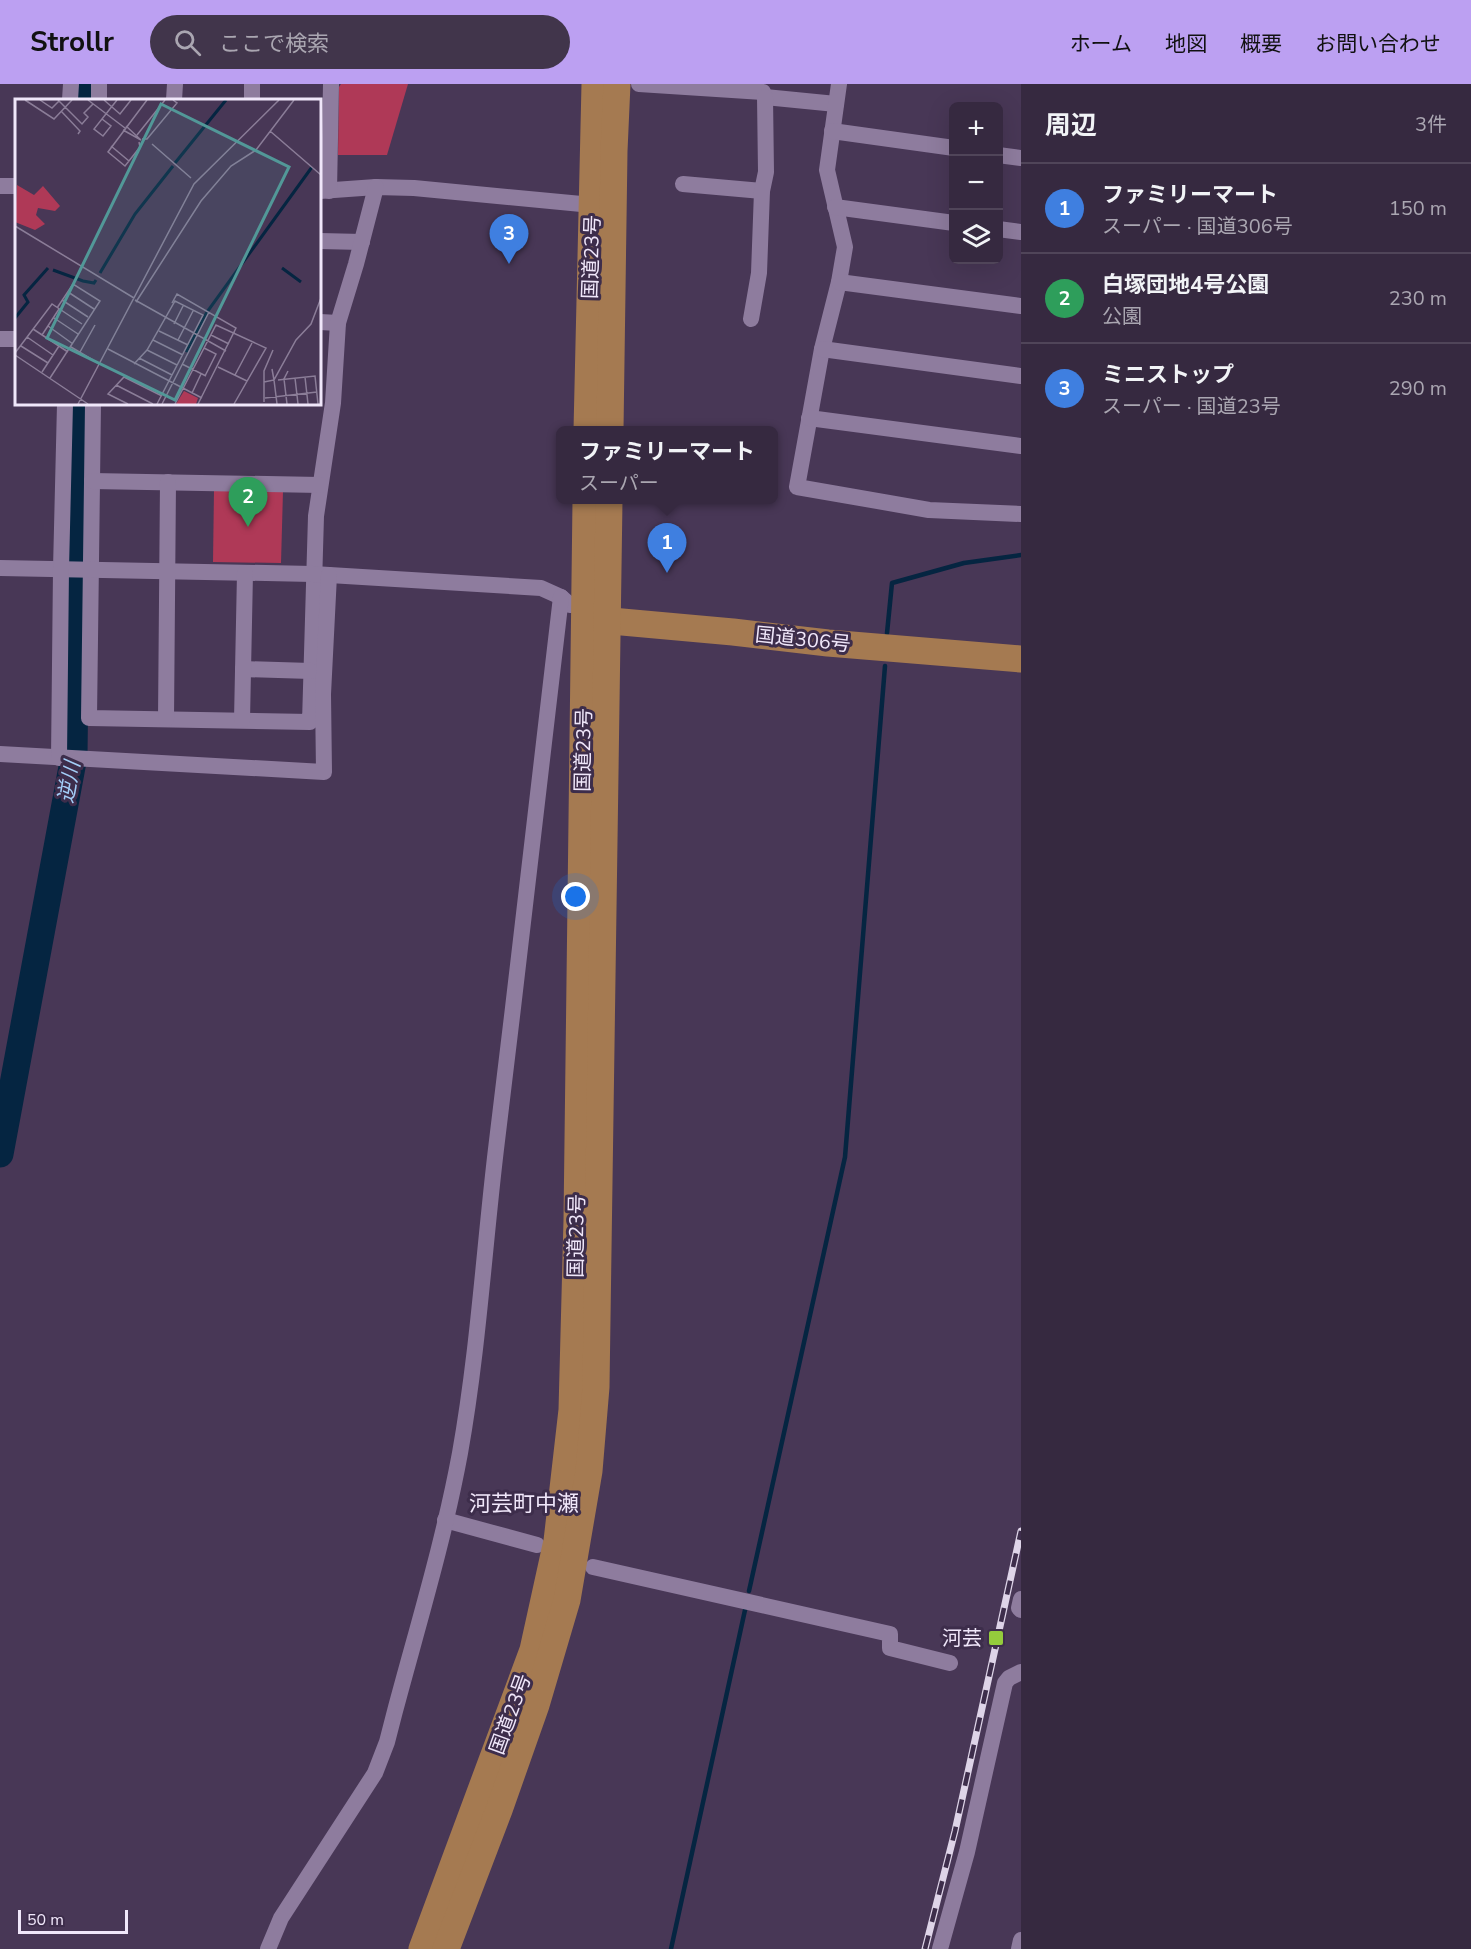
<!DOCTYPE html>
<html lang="ja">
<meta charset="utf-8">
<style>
:root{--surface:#362940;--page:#41354b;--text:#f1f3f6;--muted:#aaa6b1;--line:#504559;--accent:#bca0f2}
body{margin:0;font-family:"Nunito Sans","Noto Sans JP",sans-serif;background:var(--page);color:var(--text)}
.controls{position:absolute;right:18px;top:18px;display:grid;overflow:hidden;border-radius:9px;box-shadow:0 6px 24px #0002}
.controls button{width:54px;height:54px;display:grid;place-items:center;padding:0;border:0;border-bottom:2px solid var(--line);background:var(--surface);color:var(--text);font:30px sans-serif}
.scale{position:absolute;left:18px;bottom:15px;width:110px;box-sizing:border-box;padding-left:6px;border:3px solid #f0e7fa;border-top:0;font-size:16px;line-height:21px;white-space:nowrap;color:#f0e7fa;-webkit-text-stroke:4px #3d2d4b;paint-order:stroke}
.you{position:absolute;left:576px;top:813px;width:21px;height:21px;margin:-15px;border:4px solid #fff;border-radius:50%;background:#1a73e8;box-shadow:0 0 0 9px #1a73e833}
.badge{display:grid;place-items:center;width:39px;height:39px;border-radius:50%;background:var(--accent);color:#fff;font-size:20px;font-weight:700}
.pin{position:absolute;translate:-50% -50px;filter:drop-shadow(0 2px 3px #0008)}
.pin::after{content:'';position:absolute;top:32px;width:21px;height:18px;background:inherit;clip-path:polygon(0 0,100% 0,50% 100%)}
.popup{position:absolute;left:556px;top:342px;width:222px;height:78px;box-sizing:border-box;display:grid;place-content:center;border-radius:9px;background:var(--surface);filter:drop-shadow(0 2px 4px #0005);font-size:20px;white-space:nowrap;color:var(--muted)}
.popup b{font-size:22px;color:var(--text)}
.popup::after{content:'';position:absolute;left:50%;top:100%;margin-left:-12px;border:12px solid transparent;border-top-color:var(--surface)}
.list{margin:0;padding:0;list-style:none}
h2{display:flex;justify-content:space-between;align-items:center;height:78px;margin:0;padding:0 24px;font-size:26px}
h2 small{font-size:20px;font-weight:400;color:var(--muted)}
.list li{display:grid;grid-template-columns:39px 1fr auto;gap:18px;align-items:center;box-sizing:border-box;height:90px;padding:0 24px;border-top:2px solid var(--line)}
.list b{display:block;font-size:22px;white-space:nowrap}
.list p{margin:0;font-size:20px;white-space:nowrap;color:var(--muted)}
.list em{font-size:20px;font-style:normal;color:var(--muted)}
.icon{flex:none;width:33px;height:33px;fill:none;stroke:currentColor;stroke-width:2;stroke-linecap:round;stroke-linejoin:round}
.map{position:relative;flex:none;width:1021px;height:1865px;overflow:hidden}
header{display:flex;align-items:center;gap:36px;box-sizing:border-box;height:84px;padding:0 30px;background:var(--accent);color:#111}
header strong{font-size:28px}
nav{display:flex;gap:33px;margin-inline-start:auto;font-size:21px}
.search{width:420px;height:54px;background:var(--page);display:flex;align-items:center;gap:15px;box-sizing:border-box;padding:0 21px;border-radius:33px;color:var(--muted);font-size:22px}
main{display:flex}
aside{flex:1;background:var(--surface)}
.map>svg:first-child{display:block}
</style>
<header>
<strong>Strollr</strong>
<div class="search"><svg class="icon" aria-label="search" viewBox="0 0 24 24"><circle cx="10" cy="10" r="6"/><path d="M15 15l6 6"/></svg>ここで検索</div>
<nav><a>ホーム</a><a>地図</a><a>概要</a><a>お問い合わせ</a></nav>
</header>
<main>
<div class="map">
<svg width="1021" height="1865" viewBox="0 0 1021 1865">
<rect width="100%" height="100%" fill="#483756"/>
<g fill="#af3957">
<polygon points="341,0 408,0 387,71 338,71 339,3"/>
<polygon points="214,406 283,407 281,479 213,478"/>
</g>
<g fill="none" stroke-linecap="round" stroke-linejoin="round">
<g stroke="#052541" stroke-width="4.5">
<polyline points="887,549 892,499 964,479 1021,471"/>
<polyline points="749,1507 845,1073 885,582"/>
<polyline points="671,1865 745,1526"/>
</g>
<g stroke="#052541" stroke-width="27">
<polyline points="83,16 83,0"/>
<polyline points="0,1070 74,672 78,320"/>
</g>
<g stroke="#8e7c9e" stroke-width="16">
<polyline points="639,0 763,8 765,13 836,20"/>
<polyline points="839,0 827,86 845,163 839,198 822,265 797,403 929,426 1021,430"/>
<polyline points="70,16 71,0"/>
<polyline points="99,16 99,0"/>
<polyline points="174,16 175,0"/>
<polyline points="252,16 252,0"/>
<polyline points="832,47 954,64"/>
<polyline points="998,71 1021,74"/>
<polyline points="683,100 762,107"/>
<polyline points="0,102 16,102"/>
<polyline points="320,107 376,103 414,104 592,121"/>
<polyline points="329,107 331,0"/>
<polyline points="835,123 954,139"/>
<polyline points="998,145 1021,148"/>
<polyline points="320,157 362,158"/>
<polyline points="839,198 1021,222"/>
<polyline points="751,235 759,189 762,107 766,88 765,13"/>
<polyline points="320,238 338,239"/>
<polyline points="0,255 16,255"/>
<polyline points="822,265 1021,292"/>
<polyline points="93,320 89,634 310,638 316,432 333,319 338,239 356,180 376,103"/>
<polyline points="809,334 1021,362"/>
<polyline points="92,397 320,401"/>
<polyline points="0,484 313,490 541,504 561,513 570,521"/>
<polyline points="243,585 311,587"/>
<polyline points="166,635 168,398"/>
<polyline points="242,636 245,489"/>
<polyline points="0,670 324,688 323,610 329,491"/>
<polyline points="59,674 61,485 65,320"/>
<polyline points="445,1436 537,1461"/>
<polyline points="593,1483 890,1550 890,1564 950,1579"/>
<polyline points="1021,1515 1019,1524 1021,1526"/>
<path d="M268,1865L281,1834L375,1689L387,1658L395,1627C418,1541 444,1456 460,1369C478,1268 484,1166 496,1065C518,881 541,697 561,513"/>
<polyline points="940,1865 967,1768 1005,1599 1009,1594 1021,1588"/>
<polyline points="1019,1865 1021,1856"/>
</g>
<g stroke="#a57a51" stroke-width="27">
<polyline points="587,346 595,0"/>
<polyline points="610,346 614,67 617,0"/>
<polyline points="589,535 733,548 828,559 1021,575"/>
<polyline points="422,1865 533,1566 557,1457 572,1326 577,1136 586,416"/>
<polyline points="446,1865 499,1726 536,1621 567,1516 589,1387 596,1303 609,416"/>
</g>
<g stroke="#ded4e8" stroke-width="7">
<polyline id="rail" points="925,1865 955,1747 1021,1447"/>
</g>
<use href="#rail" stroke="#3d2d4b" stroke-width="4.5" stroke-dasharray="14" stroke-linecap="butt"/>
</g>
<rect fill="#94cc3c" stroke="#3d2d4b" stroke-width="2" x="988" y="1546" width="16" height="16" rx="3"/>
<g text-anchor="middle" stroke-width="6" stroke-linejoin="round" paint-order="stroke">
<g font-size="20" fill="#f0e7fa" stroke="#3d2d4b">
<text transform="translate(591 173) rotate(-88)" y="7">国道23号</text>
<text transform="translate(803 555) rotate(6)" y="7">国道306号</text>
<text transform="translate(583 666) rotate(-89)" y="7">国道23号</text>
<text transform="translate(576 1152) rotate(-89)" y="7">国道23号</text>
<text transform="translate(510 1630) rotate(-70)" y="7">国道23号</text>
</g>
<g font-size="20" fill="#f0e7fa" stroke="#3d2d4b" text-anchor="end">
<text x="982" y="1561">河芸</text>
</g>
<g font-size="21" font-style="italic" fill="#a3cef8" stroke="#3d2d4b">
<text transform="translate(69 698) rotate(-80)" y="7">逆川</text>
</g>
<g font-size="22" fill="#f0e7fa" stroke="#3d2d4b">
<text x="524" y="1427">河芸町中瀬</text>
</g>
</g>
<g transform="translate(15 15)">
<rect width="306" height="306" fill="#483756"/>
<path d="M2,86L19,96L28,87L45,107L40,112L23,109L21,116L30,125L20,131L0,123ZM169,292L183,299L181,305H161Z" fill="#af3957"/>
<path fill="none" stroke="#052541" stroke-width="3" d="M160,64L211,1M267,169L286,183M38,171L68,182L79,184L81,181M85,174L120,115L158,67M0,219L13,203L9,196L33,169M171,253L192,213L297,68"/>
<path fill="none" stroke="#8b7d98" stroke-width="1.5" d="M10,1L39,20L57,1M25,1L37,9L44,2M43,1L67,25L73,18L69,14L78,5M73,1L110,29M89,1L105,15L116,1M46,12L65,32L63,35M87,20L96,27L88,37L79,30L102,1M108,31L126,41L111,27M255,32L306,76M122,36L150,1M127,40H132L162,4L158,1M124,43L125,48L110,67L93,53L132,1M137,45L176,79M96,47L114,62M0,127L119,199M53,193L79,210M47,201L73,218M120,201L211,252M121,203L186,102L216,67L241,51L279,1M157,204L162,195L221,229L183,305M39,219L63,235M159,225L168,207M33,227L58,245M18,230L53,253M144,232L173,246M27,236L44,210M196,236L214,245M12,238L38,256M138,241L168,256M163,241L178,212M6,247L33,264M56,248L83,264M189,249L201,255L190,277M93,250L187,299M132,251L162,266M65,253L80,226M0,254L37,205L67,225M0,256L73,305M124,259L157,276M119,265L132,251L160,202L188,216L142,305M167,265L191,277M203,268L232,282M27,273L44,247M220,276L237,244M290,278L293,305M35,279L85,202L58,185L42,209M280,279L283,305M263,281L300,277L303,305M249,283L259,281L257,270M101,286L138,305M177,294L186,275M250,299L302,293M249,303V272L258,251M63,305L179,85L264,1M113,305L93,295L109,278L147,297M147,305L194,213M160,305L201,226L251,249L219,305M262,305L259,281L281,241L296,225L306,199M272,305L269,280L273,272"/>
<path fill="#529898" fill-opacity="0.15" stroke="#529898" stroke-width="3" d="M146,5L274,68L160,301L32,239Z"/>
<rect width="306" height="306" fill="none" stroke="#f0e7fa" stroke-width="3"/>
</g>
</svg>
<div class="controls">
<button>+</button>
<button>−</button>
<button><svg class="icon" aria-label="layers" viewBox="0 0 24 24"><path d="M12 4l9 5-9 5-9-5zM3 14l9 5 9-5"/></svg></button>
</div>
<div class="scale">50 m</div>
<div class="you"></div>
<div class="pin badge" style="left:667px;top:489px;background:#3f7fe0">1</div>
<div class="popup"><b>ファミリーマート</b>スーパー</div>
<div class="pin badge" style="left:248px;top:443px;background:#2e9e5b">2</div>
<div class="pin badge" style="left:509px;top:180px;background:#3f7fe0">3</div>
</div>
<aside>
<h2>周辺<small>3件</small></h2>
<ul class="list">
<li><span class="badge" style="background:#3f7fe0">1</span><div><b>ファミリーマート</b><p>スーパー · 国道306号</p></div><em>150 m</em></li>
<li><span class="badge" style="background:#2e9e5b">2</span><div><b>白塚団地4号公園</b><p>公園</p></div><em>230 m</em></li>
<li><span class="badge" style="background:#3f7fe0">3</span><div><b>ミニストップ</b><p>スーパー · 国道23号</p></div><em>290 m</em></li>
</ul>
</aside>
</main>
